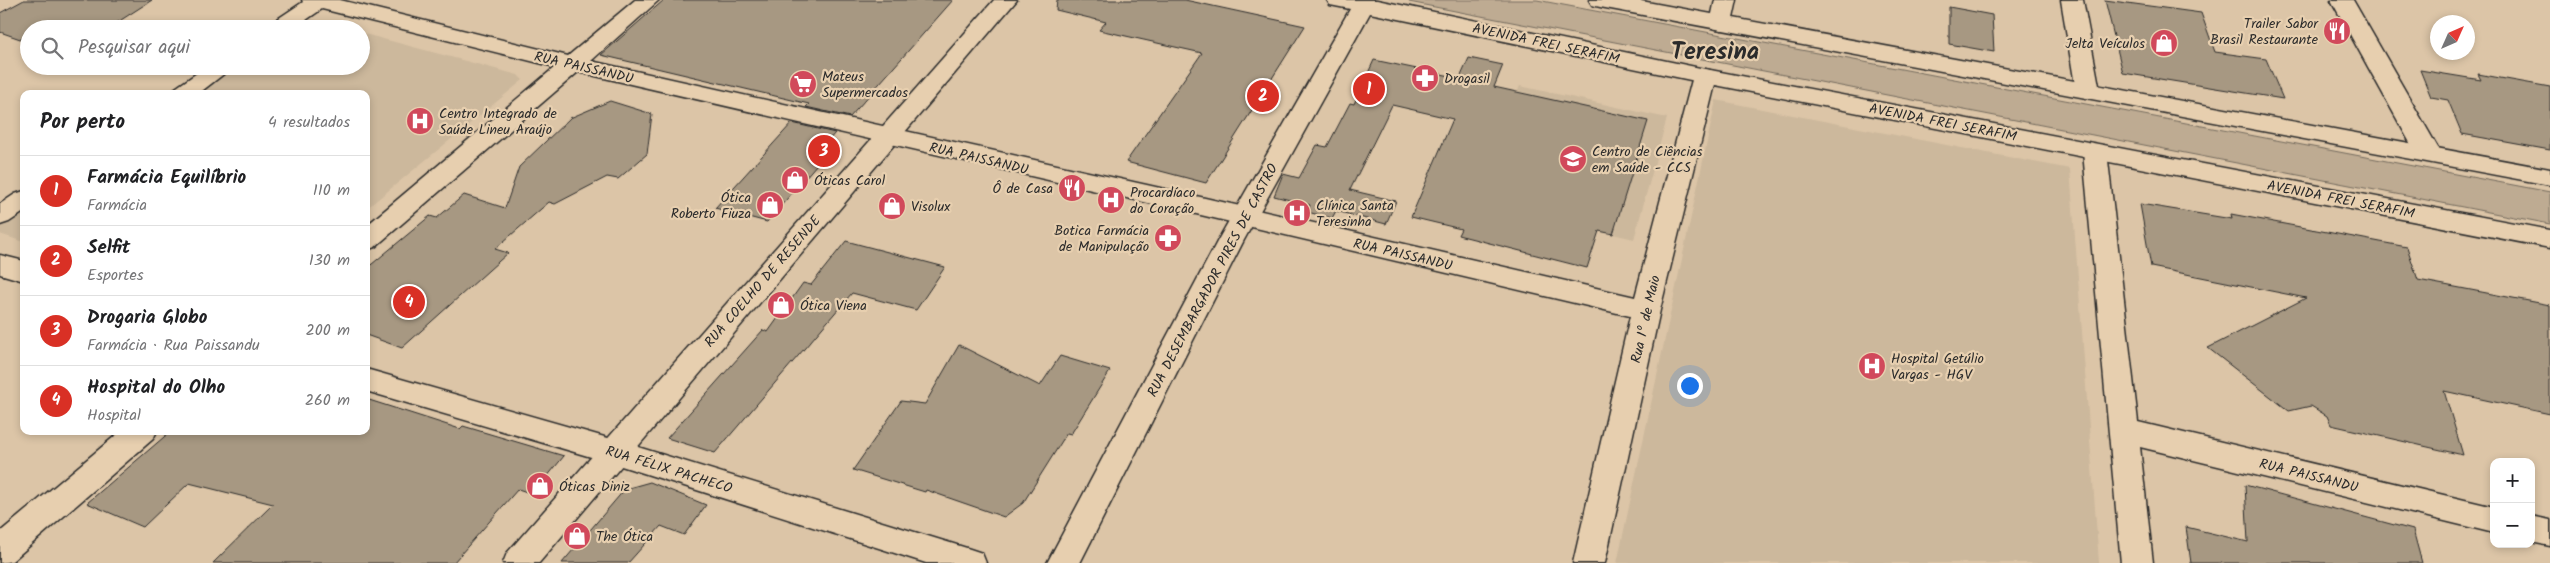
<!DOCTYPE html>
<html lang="pt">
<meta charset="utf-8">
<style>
:root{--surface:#fff;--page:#f6f6f6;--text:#202124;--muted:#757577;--line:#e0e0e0;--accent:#d93025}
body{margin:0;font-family:Kalam,sans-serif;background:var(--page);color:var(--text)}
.controls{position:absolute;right:15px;bottom:15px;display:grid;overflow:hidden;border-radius:10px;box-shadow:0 2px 8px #0003}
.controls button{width:45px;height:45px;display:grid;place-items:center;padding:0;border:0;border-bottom:1px solid var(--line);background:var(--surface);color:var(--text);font:25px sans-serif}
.compass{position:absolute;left:2430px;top:15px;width:45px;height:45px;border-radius:50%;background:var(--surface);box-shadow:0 2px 8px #0003;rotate:45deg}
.you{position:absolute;left:1689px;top:385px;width:18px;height:18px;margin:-12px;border:4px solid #fff;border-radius:50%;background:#1a73e8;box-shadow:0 0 0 8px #1a73e833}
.badge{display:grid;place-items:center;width:32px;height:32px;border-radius:50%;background:var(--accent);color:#fff;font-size:16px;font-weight:700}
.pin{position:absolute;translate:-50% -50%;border:2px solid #fff;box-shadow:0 1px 5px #0006}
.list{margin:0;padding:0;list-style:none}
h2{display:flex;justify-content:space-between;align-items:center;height:65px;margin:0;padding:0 20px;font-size:21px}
h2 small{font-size:16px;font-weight:400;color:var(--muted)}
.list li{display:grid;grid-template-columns:32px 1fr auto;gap:15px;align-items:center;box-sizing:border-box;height:70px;padding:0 20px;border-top:1px solid var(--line)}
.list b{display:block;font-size:19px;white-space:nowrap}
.list p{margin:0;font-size:16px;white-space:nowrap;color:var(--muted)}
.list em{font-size:16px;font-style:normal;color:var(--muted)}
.icon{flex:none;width:28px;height:28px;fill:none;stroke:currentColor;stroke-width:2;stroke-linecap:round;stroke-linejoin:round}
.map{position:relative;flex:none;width:2550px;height:563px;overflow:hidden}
.search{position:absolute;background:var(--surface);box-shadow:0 2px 8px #0003;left:20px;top:20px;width:350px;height:55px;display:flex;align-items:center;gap:12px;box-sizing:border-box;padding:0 18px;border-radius:28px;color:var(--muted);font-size:19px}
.panel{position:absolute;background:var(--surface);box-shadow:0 2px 8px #0003;left:20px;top:90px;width:350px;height:345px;border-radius:10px}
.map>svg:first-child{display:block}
</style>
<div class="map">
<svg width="2550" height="563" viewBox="0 0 2550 563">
<rect width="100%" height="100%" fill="#dcc5a7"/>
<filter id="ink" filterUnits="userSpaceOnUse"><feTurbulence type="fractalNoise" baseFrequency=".02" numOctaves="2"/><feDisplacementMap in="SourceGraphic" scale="10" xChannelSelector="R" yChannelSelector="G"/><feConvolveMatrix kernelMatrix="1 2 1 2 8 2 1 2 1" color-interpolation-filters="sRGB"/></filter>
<g filter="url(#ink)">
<g fill="#ccb89c">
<polygon points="310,19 347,29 295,29"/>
<polygon points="361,33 518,75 523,80 366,209 366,94 198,94 239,66 361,66"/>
<polygon points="1520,86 1667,118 1634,239 1473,201"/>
<polygon points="1716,100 2070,169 2099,563 1617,563"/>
<polygon points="24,210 24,242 0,234 0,226"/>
</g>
<polygon fill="#beab92" stroke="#746b5e" points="1410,0 1537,0 2550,192 2550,224 1409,2"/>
<g fill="#a79882" stroke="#2b2b2b">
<polygon points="24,0 152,0 107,29 29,29 29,42 0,32 0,13"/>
<polygon points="664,0 953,0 850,117 806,107 809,104 601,55"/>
<polygon points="1057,0 1185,0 1305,26 1206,183 1126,162 1202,53 1099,30 1106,22 1056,10"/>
<polygon points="2105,0 2201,13 2215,52 2266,59 2283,99 2123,73"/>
<polygon points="1949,7 1992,15 1994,52 1949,44"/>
<polygon points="1469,58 1503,65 1494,87 1648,121 1613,234 1599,231 1587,268 1458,235 1461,229 1411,217 1453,119 1392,105 1350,190 1396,201 1386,224 1336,211 1332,218 1307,212 1310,205 1274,196 1283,174 1299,178 1317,145 1327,147 1350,103 1354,104 1374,60 1460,78"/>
<polygon points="2420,70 2481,80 2478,74 2550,87 2550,150 2462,134 2448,100 2431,97"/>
<polygon points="610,101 652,114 647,154 618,179 607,177 555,204 549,202 495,249 508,253 402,348 366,335 366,269 430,216 437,218 464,195 505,208 519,167 570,118"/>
<polygon points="792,123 835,133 828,141 836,142 767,222 715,208"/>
<polygon points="2140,204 2232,219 2231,214 2407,247 2418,280 2550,305 2550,414 2444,391 2463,455 2331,425 2327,416 2311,406 2289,411 2208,348 2306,298 2151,267"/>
<polygon points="846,241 945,267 916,310 852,293 715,453 667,438 763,330 768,332 803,283 811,285"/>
<polygon points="959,345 1040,386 1060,356 1110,371 1071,434 1067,433 1023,503 1004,517 926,490 925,492 853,470 901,401 925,404"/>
<polygon points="366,399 460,429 463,426 564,456 533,494 518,489 453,563 213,563 273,504 189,483 143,527 87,503 171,431 366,431"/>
<polygon points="650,482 706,505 684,535 661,526 628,563 562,563 625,489"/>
<polygon points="2245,485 2413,530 2422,563 2191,563 2186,527 2248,542"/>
</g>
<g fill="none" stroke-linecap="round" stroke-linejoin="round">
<g stroke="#2b2b2b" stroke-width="3">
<g id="minor">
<polygon points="302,0 340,0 568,56 635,0 659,0 591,61 1205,198 1635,297 1693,76 1697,71 1705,69 1713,71 1717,76 1660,310 1605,563 1573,563 1630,316 1205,216 578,72 375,247 366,250 366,226 555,67 322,9 293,29 267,29 270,24 303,2"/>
<polygon points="1715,0 1737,0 1732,23 1729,28 1721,30 1713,28 1710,23"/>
<polygon points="2061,0 2083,0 2100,91 2096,96 2088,98 2080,96 2076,91"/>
<polygon points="2331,0 2353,0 2441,153 2437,159 2428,161 2419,159"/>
<polygon points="207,66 234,66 198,94 170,94 174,89"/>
<polygon points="2095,144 2104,146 2107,152 2138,422 2494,507 2494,533 2140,447 2153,563 2121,563 2083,152 2086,146"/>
<polygon points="24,191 24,212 9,222 0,225 0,204 15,194"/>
<polygon points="0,255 24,261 24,281 0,274"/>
<polygon points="366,369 615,440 970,549 982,553 986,563 926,563 615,464 366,391"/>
<polygon points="121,431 157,431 153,439 12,561 0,563 0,532"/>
<polygon points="2531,516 2550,520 2550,546 2531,542"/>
</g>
</g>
<g stroke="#2b2b2b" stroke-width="3">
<g id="major">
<polygon points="994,0 1017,0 539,563 503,563 507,553"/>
<polygon points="1327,0 1377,0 1705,69 2550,230 2550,248 1705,83 1370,13 1244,240 1080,563 1047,563 1218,240 1350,9 1330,5"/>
<polygon points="1589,0 1636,0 2550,169 2550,185 1600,7 1592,5"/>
</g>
</g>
<use href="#minor" fill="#e7cfaf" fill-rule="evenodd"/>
<use href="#major" fill="#e7cfaf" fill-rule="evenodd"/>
</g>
</g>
<defs>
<g id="restaurant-disc" transform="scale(1.4375)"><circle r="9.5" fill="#d1495b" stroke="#e7cfaf"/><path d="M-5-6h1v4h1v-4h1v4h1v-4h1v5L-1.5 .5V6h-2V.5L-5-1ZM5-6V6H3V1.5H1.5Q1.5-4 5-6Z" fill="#fff"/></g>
<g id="shop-disc" transform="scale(1.4375)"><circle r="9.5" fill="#d1495b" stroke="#e7cfaf"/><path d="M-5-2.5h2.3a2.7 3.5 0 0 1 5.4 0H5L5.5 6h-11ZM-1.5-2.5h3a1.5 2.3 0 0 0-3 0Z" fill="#fff"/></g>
<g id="pharmacy-disc" transform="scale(1.4375)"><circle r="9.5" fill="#d1495b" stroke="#e7cfaf"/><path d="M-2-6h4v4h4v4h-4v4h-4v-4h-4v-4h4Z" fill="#fff"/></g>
<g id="supermarket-disc" transform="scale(1.4375)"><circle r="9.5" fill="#d1495b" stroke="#e7cfaf"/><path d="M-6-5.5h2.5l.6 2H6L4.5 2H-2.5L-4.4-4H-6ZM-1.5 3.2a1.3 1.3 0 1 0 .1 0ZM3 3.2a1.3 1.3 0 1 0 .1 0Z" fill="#fff"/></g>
<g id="hospital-disc" transform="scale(1.4375)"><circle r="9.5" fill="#d1495b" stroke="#e7cfaf"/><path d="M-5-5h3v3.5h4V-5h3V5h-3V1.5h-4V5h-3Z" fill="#fff"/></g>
<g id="university-disc" transform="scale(1.4375)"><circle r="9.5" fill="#d1495b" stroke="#e7cfaf"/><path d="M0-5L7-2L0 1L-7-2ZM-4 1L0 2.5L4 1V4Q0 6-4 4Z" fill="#fff"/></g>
</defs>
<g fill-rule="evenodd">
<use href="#restaurant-disc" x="2337" y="31"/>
<use href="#shop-disc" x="2164" y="43"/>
<use href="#pharmacy-disc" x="1425" y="78"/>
<use href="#supermarket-disc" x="803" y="84"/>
<use href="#hospital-disc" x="420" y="121"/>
<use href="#university-disc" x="1573" y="159"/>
<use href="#shop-disc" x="795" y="180"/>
<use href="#restaurant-disc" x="1072" y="188"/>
<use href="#hospital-disc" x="1111" y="200"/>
<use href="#shop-disc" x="770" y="205"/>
<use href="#shop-disc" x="892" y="206"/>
<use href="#hospital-disc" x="1297" y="213"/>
<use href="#pharmacy-disc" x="1168" y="238"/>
<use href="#shop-disc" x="781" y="305"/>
<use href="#hospital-disc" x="1872" y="366"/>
<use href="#shop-disc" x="540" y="486"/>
<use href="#shop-disc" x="577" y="536"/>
</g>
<g text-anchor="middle" stroke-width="4.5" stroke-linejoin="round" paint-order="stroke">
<g font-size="14" fill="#2b2b2b" stroke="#e7cfaf" text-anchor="start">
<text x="2318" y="28" text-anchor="end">Trailer Sabor<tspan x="2318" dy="16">Brasil Restaurante</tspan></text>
<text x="2145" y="48" text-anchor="end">Jelta Veículos</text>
<text x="822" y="81">Mateus<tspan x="822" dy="16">Supermercados</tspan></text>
<text x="1444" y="83">Drogasil</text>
<text x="439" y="118">Centro Integrado de<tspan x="439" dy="16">Saúde Lineu Araújo</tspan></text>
<text x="1592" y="156">Centro de Ciências<tspan x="1592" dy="16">em Saúde - CCS</tspan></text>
<text x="814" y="185">Óticas Carol</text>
<text x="1053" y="193" text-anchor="end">Ô de Casa</text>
<text x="1130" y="197">Procardíaco<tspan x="1130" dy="16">do Coração</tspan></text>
<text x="751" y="202" text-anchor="end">Ótica<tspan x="751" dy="16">Roberto Fiuza</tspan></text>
<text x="1316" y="210">Clínica Santa<tspan x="1316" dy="16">Teresinha</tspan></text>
<text x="911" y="211">Visolux</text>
<text x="1149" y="235" text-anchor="end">Botica Farmácia<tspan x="1149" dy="16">de Manipulação</tspan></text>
<text x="800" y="310">Ótica Viena</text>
<text x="1891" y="363">Hospital Getúlio<tspan x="1891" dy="16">Vargas - HGV</tspan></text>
<text x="559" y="491">Óticas Diniz</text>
<text x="596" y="541">The Ótica</text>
</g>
<g font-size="14" fill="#2b2b2b" stroke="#e7cfaf">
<text transform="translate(1546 43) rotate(12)" y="5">AVENIDA FREI SERAFIM</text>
<text transform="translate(584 67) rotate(13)" y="5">RUA PAISSANDU</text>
<text transform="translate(1943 122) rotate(11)" y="5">AVENIDA FREI SERAFIM</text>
<text transform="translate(979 158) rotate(13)" y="5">RUA PAISSANDU</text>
<text transform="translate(2341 199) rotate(11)" y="5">AVENIDA FREI SERAFIM</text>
<text transform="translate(1403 254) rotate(13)" y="5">RUA PAISSANDU</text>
<text transform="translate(1212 280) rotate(-62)" y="5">RUA DESEMBARGADOR PIRES DE CASTRO</text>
<text transform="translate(762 281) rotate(-49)" y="5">RUA COELHO DE RESENDE</text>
<text transform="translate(1645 319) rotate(-77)" y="5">Rua 1º de Maio</text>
<text transform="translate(669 469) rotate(17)" y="5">RUA FÉLIX PACHECO</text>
<text transform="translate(2309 475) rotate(14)" y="5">RUA PAISSANDU</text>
</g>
<g font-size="24" font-weight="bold" fill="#2b2b2b" stroke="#e7cfaf">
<text x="1715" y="59">Teresina</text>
</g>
</g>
</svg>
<div class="controls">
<button>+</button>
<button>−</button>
</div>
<svg class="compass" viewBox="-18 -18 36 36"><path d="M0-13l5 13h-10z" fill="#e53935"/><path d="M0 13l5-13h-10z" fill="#757577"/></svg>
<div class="you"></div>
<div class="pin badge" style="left:1369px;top:89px">1</div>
<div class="pin badge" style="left:1263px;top:96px">2</div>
<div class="pin badge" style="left:824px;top:151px">3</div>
<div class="pin badge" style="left:409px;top:302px">4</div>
<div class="search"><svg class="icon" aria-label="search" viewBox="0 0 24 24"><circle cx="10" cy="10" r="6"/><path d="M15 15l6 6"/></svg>Pesquisar aqui</div>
<section class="panel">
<h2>Por perto<small>4 resultados</small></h2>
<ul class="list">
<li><span class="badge">1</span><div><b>Farmácia Equilíbrio</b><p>Farmácia</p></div><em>110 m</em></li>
<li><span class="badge">2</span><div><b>Selfit</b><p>Esportes</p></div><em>130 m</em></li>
<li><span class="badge">3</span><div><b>Drogaria Globo</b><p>Farmácia · Rua Paissandu</p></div><em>200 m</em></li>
<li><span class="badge">4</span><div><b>Hospital do Olho</b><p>Hospital</p></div><em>260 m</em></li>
</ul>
</section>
</div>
